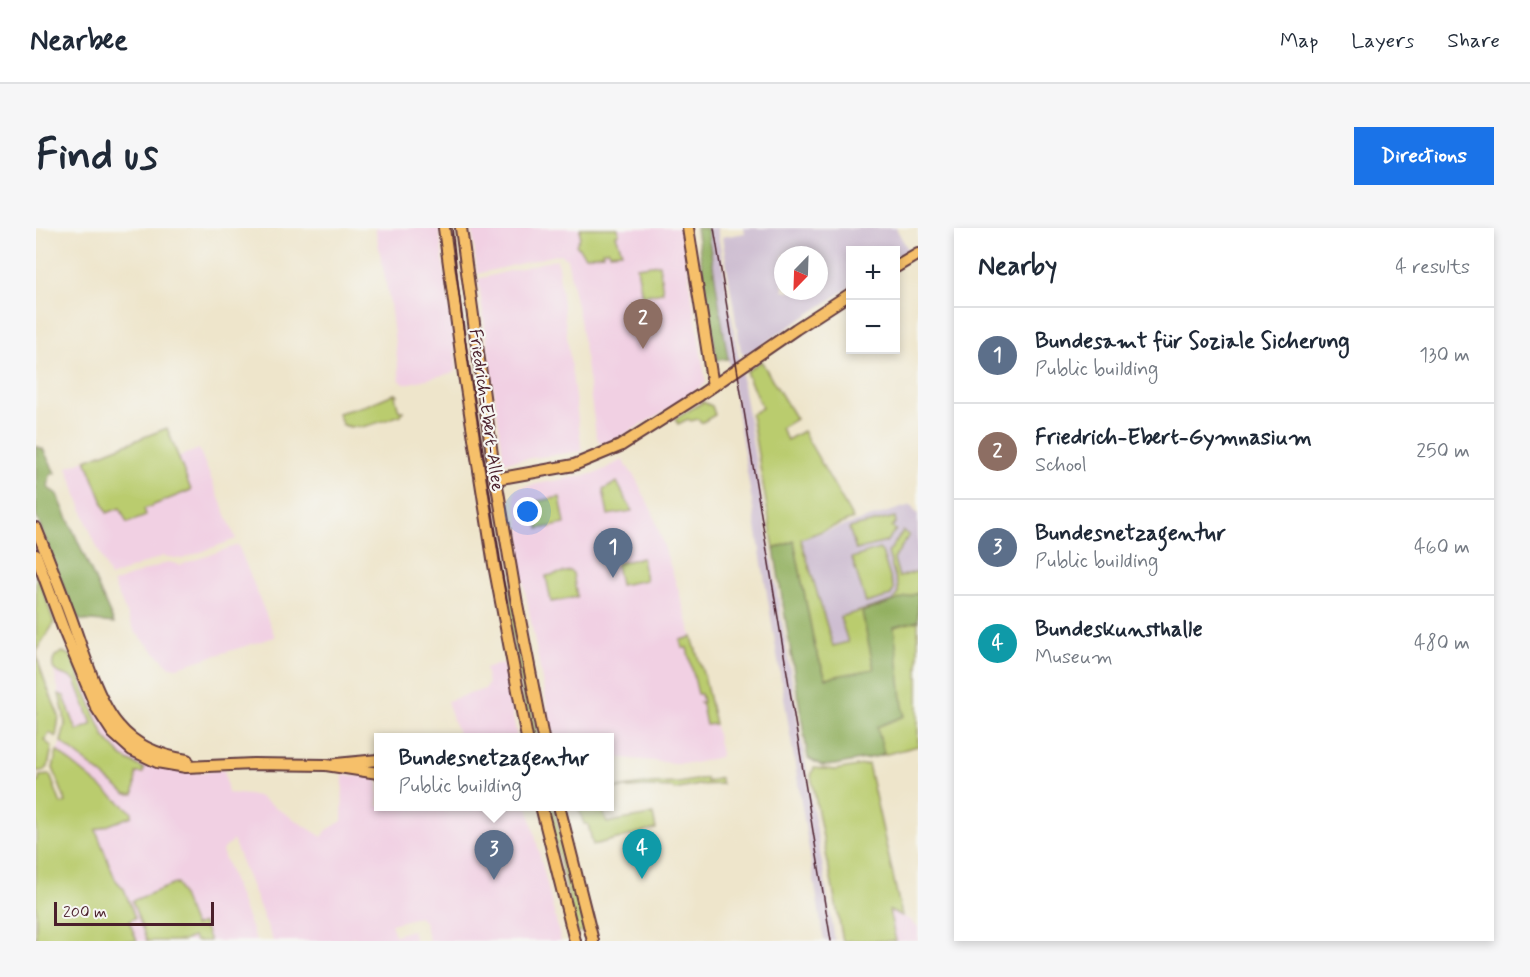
<!DOCTYPE html>
<meta charset="utf-8">
<style>
:root{--surface:#fff;--page:#f6f6f7;--text:#1f2937;--muted:#747a83;--line:#e0e1e3;--accent:#1a73e8}
body{margin:0;font-family:Mynerve,sans-serif;background:var(--page);color:var(--text)}
.controls{position:absolute;right:18px;top:18px;display:grid;overflow:hidden;border-radius:0px;box-shadow:0 3px 9px #0003}
.controls button{width:54px;height:54px;display:grid;place-items:center;padding:0;border:0;border-bottom:2px solid var(--line);background:var(--surface);color:var(--text);font:30px sans-serif}
.compass{position:absolute;left:738px;top:18px;width:54px;height:54px;border-radius:50%;background:var(--surface);box-shadow:0 3px 9px #0003;rotate:203deg}
.scale{position:absolute;left:18px;bottom:15px;width:160px;box-sizing:border-box;padding-left:6px;border:3px solid #4a1f2b;border-top:0;font-size:16px;line-height:21px;white-space:nowrap;color:#4a1f2b;-webkit-text-stroke:4px #f6f6f2;paint-order:stroke}
.you{position:absolute;left:492px;top:284px;width:21px;height:21px;margin:-15px;border:4px solid #fff;border-radius:50%;background:#1a73e8;box-shadow:0 0 0 9px #1a73e833}
.badge{display:grid;place-items:center;width:39px;height:39px;border-radius:50%;background:var(--accent);color:#fff;font-size:20px;font-weight:700}
.pin{position:absolute;translate:-50% -50px;filter:drop-shadow(0 2px 3px #0008)}
.pin::after{content:'';position:absolute;top:32px;width:21px;height:18px;background:inherit;clip-path:polygon(0 0,100% 0,50% 100%)}
.popup{position:absolute;left:338px;top:505px;width:240px;height:78px;box-sizing:border-box;display:grid;place-content:center;border-radius:0px;background:var(--surface);filter:drop-shadow(0 2px 4px #0005);font-size:20px;white-space:nowrap;color:var(--muted)}
.popup b{font-size:22px;color:var(--text)}
.popup::after{content:'';position:absolute;left:50%;top:100%;margin-left:-12px;border:12px solid transparent;border-top-color:var(--surface)}
.list{margin:0;padding:0;list-style:none}
h2{display:flex;justify-content:space-between;align-items:center;height:78px;margin:0;padding:0 24px;font-size:26px}
h2 small{font-size:20px;font-weight:400;color:var(--muted)}
.list li{display:grid;grid-template-columns:39px 1fr auto;gap:18px;align-items:center;box-sizing:border-box;height:96px;padding:0 24px;border-top:2px solid var(--line)}
.list b{display:block;font-size:22px;white-space:nowrap}
.list p{margin:0;font-size:20px;white-space:nowrap;color:var(--muted)}
.list em{font-size:20px;font-style:normal;color:var(--muted)}
.map{position:relative;flex:none;width:882px;height:713px;overflow:hidden;border-radius:0px}
header{display:flex;align-items:center;gap:36px;box-sizing:border-box;height:84px;padding:0 30px;background:var(--surface);border-bottom:2px solid var(--line)}
header strong{font-size:28px}
nav{display:flex;gap:33px;margin-inline-start:auto;font-size:21px}
.intro{display:flex;align-items:center;justify-content:space-between;box-sizing:border-box;height:144px;padding:0 36px}
h1{margin:0;font-size:42px}
.button{padding:15px 27px;border-radius:0px;background:var(--accent);color:#fff;font-size:21px;font-weight:700}
main{display:flex;gap:36px;padding:0 36px}
aside{flex:1;background:var(--surface);border-radius:0px;box-shadow:0 3px 9px #0003}
.map>svg:first-child{display:block}
</style>
<header>
<strong>Nearbee</strong>
<nav><a>Map</a><a>Layers</a><a>Share</a></nav>
</header>
<div class="intro"><h1>Find us</h1><a class="button">Directions</a></div>
<main>
<div class="map">
<svg width="882" height="713" viewBox="0 0 882 713">
<rect width="100%" height="100%" fill="#f6f6f2"/>
<filter id="ink" filterUnits="userSpaceOnUse"><feTurbulence type="fractalNoise" baseFrequency=".0167" numOctaves="2"/><feDisplacementMap in="SourceGraphic" scale="12" xChannelSelector="R" yChannelSelector="G"/><feConvolveMatrix kernelMatrix="1 2 1 2 8 2 1 2 1" color-interpolation-filters="sRGB"/></filter>
<filter id="wash" filterUnits="userSpaceOnUse"><feTurbulence type="fractalNoise" baseFrequency=".008" numOctaves="4" result="noise"/><feDisplacementMap in="SourceGraphic" scale="24" xChannelSelector="R" yChannelSelector="G"/><feGaussianBlur stdDeviation="1.35" result="paint"/><feColorMatrix in="noise" values="0 0 0 0 0 0 0 0 0 0 0 0 0 0 0 0 0 1.4 0 .05"/><feComposite in="paint" operator="in"/></filter>
<g filter="url(#wash)">
<rect width="100%" height="100%" fill="#eee5cb"/>
<g fill="#f1d0e3">
<polygon points="339,0 403,0 421,140 419,144 370,156 364,153 354,76"/>
<polygon points="436,0 645,0 670,155 624,186 572,216 564,215 560,207 544,92 531,31 524,26 441,46"/>
<polygon points="521,31 546,223 468,234 442,51"/>
<polygon points="131,200 142,229 163,221 200,311 146,331 127,328 74,349 52,298 31,239"/>
<polygon points="586,232 599,249 617,285 642,361 672,462 685,526 683,529 659,535 638,535 574,529 574,510 521,509 516,505 483,330 485,308 478,264 484,259 561,245"/>
<polygon points="202,317 239,409 142,439 134,439 99,404 77,355 132,334 144,337"/>
<polygon points="27,424 31,425 96,526 126,540 161,545 188,541 192,565 222,568 286,609 291,602 306,593 307,547 342,549 342,578 492,579 525,713 393,713 388,693 382,689 355,696 359,707 376,702 379,713 320,713 318,709 307,713 237,713 197,612 186,623 220,713 101,713 93,693 99,690 88,661 79,651 60,602 96,588 96,584 21,523 25,514 29,497 28,486 16,435 19,428"/>
<polygon points="467,435 481,509 423,509 411,473 449,461 452,456 449,440"/>
<polygon points="853,681 876,693 877,696 882,699 882,713 860,713"/>
</g>
<g fill="#cebed1" fill-rule="evenodd">
<polygon points="671,0 681,0 799,713 788,713"/>
<path d="M708,0H860L872,22L871,25L860,32V22H814V59L709,128L705,124L686,9L709,5ZM747,27H783V63H747Z"/>
<polygon points="875,277 882,287 882,365 826,384 838,441 790,450 758,313"/>
</g>
<g fill="#bacc6e" stroke="#82764c" stroke-width="1.5">
<polygon points="544,0 582,0 583,6 580,7 586,24 574,25 573,22 566,23 567,26 549,28 540,17 544,9"/>
<polygon points="623,36 627,64 606,68 601,39"/>
<polygon points="725,133 760,191 745,200 751,212 767,203 817,291 765,311 797,418 812,414 804,389 857,373 862,365 862,359 852,325 867,303 873,307 858,331 863,349 882,343 882,518 843,528 820,445 790,450 779,420 758,314 738,321 715,186 726,180 710,144"/>
<path d="M360,165L362,167L359,168L363,183H367L365,187C348,192 322,205 306,196L302,185L331,177Z"/>
<polygon points="667,174 676,178 679,187 665,195 662,191 655,193 652,191 642,196 639,191"/>
<polygon points="131,200 155,262 108,281 110,288 91,295 84,280 71,285 50,232"/>
<polygon points="581,254 596,283 572,287 567,262"/>
<polygon points="524,269 529,296 503,301 497,274"/>
<polygon points="859,289 860,294 856,299 860,302 850,314 820,322 813,300"/>
<polygon points="466,317 467,317 484,408 482,413 501,507 495,509 469,374 475,373"/>
<polygon points="843,321 846,324 858,362 854,368 830,375 816,330"/>
<polygon points="606,330 610,352 584,357 580,337 582,335"/>
<path d="M0,341L18,395C14,404 2,416 1,424C0,435 18,476 23,488L20,509L14,505L8,512L16,519L12,539L7,543H0Z"/>
<polygon points="534,343 537,345 541,369 515,374 510,348"/>
<polygon points="656,409 669,452 679,496 670,497 666,477 664,475 667,474 665,466 662,466 651,420 646,420 644,412"/>
<path d="M27,424L35,428L68,508L86,529L108,541L107,545H100L98,566H90L25,514L29,497L28,486L23,466L28,468L41,503L56,496L39,452C29,444 10,448 19,428Z"/>
<polygon points="21,523 96,584 96,588 60,602 79,651 88,661 99,690 93,693 101,713 0,713 0,554 3,554 3,548 14,547 25,576 30,574 17,540"/>
<polygon points="832,536 866,688 853,682 860,713 807,713 775,548 778,540 799,542"/>
<polygon points="670,550 671,554 684,550 686,556 663,557 639,562 637,560 610,559 574,561 607,556 643,555"/>
<polygon points="511,579 517,579 544,682 552,703 541,705"/>
<path d="M542,579H566L571,595C587,591 602,590 617,586L620,601L557,617L552,596H548Z"/>
<polygon points="141,655 158,698 167,695 174,713 159,713 157,709 147,713 111,713 96,673"/>
</g>
<g fill="#93b061" stroke="#6e6846" stroke-width="1.5">
<polygon points="660,0 671,0 692,131 681,132"/>
<polygon points="0,218 7,221 19,245 14,247 12,260 21,266 78,395 44,392 36,380 0,287"/>
<polygon points="758,313 779,420 790,450 838,441 826,384 882,365 882,393 858,399 868,488 841,499 848,525 843,528 799,537 786,538 772,530 738,321"/>
</g>
</g>
<g filter="url(#ink)">
<g fill="none" stroke-linecap="round" stroke-linejoin="round">
<g stroke="#633d43" stroke-width="14">
<g id="major">
<polyline points="408,0 428,147 458,337 491,510"/>
<polyline points="425,0 457,234 481,376 507,510"/>
<polyline points="652,0 677,158"/>
<polyline points="860,39 882,26"/>
<polyline points="460,251 538,237 584,218 664,167 760,101 814,66"/>
<path d="M0,300C12,330 24,360 35,390C46,420 62,475 83,498C100,519 125,528 151,532"/>
<polyline points="0,327 27,400 60,479 77,505 96,522 121,534 150,539 217,536 290,537 342,545"/>
<polyline points="300,536 342,532"/>
<polyline points="505,578 539,713"/>
<polyline points="523,578 557,713"/>
</g>
</g>
<use href="#major" stroke="#f6c06b" stroke-width="10"/>
<polyline stroke="#4a1f2b" stroke-width="1.5" points="416,0 426,92 471,374"/>
<polyline stroke="#4a1f2b" stroke-width="1.5" points="678,0 795,713"/>
</g>
</g>
<g text-anchor="middle" stroke-width="4.5" stroke-linejoin="round" paint-order="stroke">
<g font-size="18" fill="#4a1f2b" stroke="#f6f6f2">
<text transform="translate(451 182) rotate(82)" y="6">Friedrich-Ebert-Allee</text>
</g>
</g>
</svg>
<div class="controls">
<button>+</button>
<button>−</button>
</div>
<svg class="compass" viewBox="-18 -18 36 36"><path d="M0-13l5 13h-10z" fill="#e53935"/><path d="M0 13l5-13h-10z" fill="#747a83"/></svg>
<div class="scale">200 m</div>
<div class="you"></div>
<div class="pin badge" style="left:577px;top:350px;background:#5c6f8a">1</div>
<div class="pin badge" style="left:607px;top:121px;background:#8d6e63">2</div>
<div class="pin badge" style="left:458px;top:652px;background:#5c6f8a">3</div>
<div class="popup"><b>Bundesnetzagentur</b>Public building</div>
<div class="pin badge" style="left:606px;top:651px;background:#0f9aa8">4</div>
</div>
<aside>
<h2>Nearby<small>4 results</small></h2>
<ul class="list">
<li><span class="badge" style="background:#5c6f8a">1</span><div><b>Bundesamt für Soziale Sicherung</b><p>Public building</p></div><em>130 m</em></li>
<li><span class="badge" style="background:#8d6e63">2</span><div><b>Friedrich-Ebert-Gymnasium</b><p>School</p></div><em>250 m</em></li>
<li><span class="badge" style="background:#5c6f8a">3</span><div><b>Bundesnetzagentur</b><p>Public building</p></div><em>460 m</em></li>
<li><span class="badge" style="background:#0f9aa8">4</span><div><b>Bundeskunsthalle</b><p>Museum</p></div><em>480 m</em></li>
</ul>
</aside>
</main>
